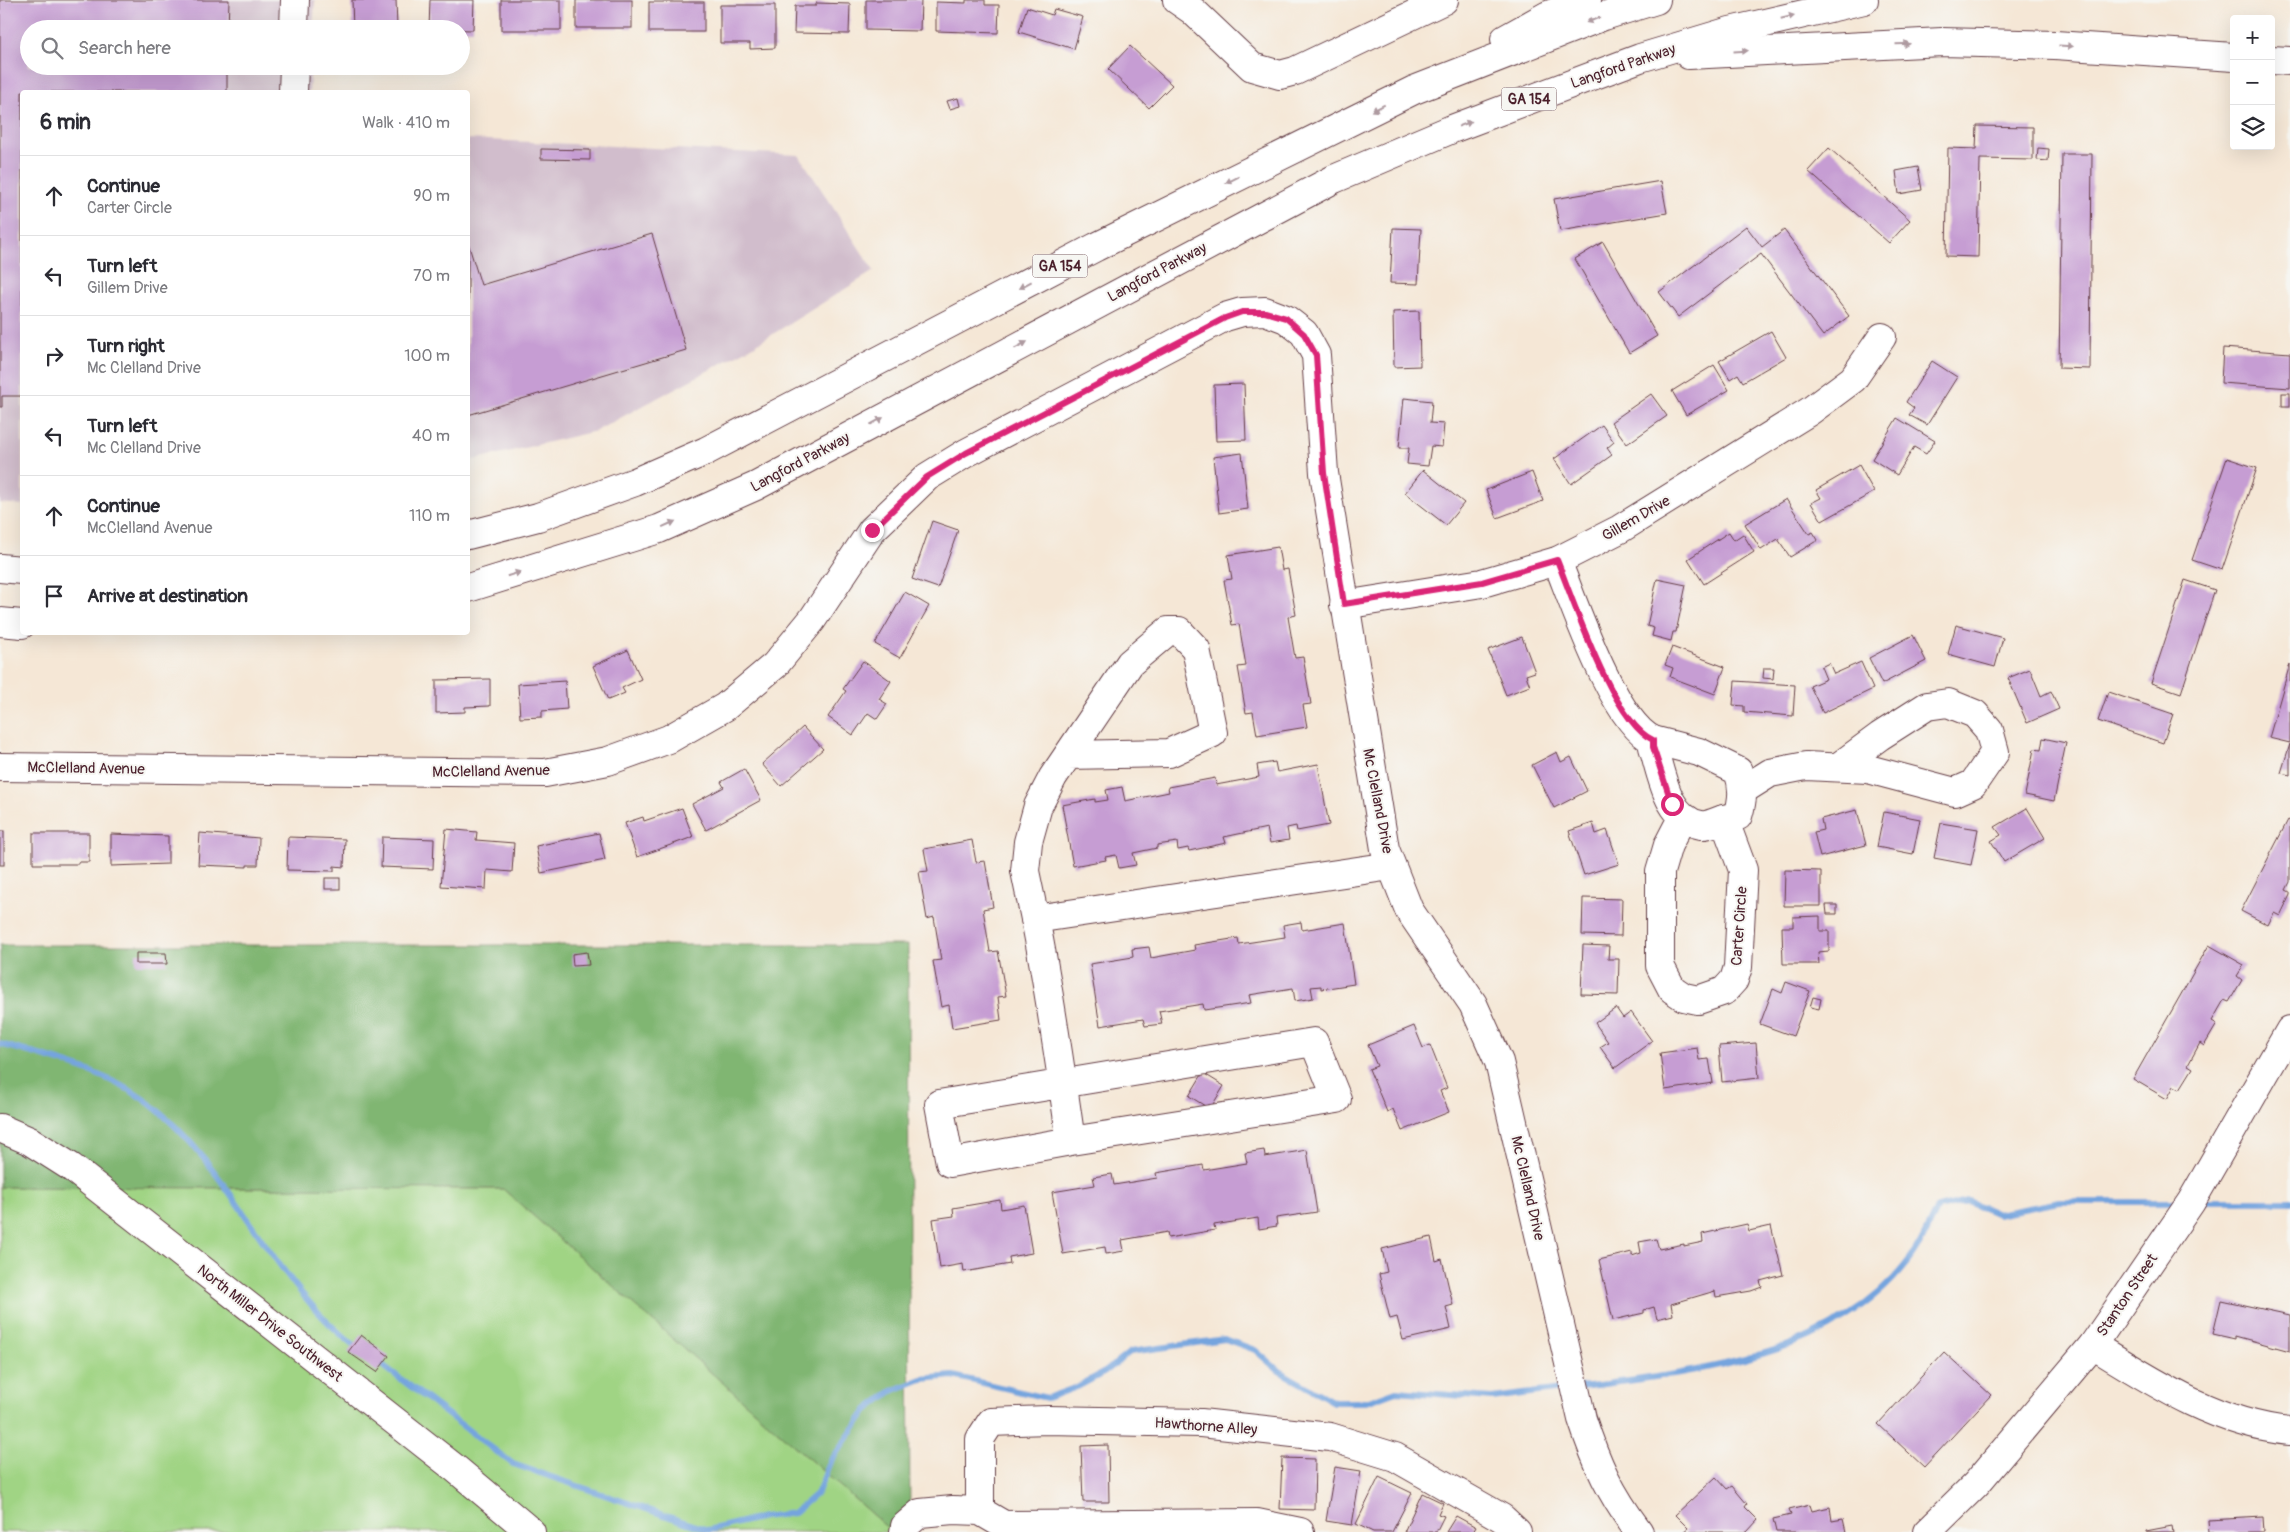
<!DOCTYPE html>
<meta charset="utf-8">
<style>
:root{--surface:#fff;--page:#f2f2f3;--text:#2b2b33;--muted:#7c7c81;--line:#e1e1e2}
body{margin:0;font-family:Pangolin,sans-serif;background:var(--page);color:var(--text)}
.controls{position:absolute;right:15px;top:15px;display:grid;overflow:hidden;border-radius:5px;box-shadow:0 5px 20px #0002}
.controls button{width:45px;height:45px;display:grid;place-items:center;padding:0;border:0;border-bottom:1px solid var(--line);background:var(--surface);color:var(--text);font:25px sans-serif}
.stop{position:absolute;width:15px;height:15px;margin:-11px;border:4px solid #db2777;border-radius:50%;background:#fff}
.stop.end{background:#db2777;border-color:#fff;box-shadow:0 1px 5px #0008}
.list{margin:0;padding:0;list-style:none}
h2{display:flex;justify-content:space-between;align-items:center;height:65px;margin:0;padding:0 20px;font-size:21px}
h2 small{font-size:16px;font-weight:400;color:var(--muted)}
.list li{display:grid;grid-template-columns:32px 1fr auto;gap:15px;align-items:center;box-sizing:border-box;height:80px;padding:0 20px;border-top:1px solid var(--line)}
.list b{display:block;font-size:19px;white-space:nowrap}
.list p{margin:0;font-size:16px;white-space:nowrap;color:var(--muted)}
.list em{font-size:16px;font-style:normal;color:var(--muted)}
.icon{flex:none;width:28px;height:28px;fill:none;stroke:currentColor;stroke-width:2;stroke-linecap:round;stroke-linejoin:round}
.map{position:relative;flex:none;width:2290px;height:1532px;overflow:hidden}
.search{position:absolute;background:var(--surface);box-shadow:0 5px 20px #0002;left:20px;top:20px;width:450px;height:55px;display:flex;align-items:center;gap:12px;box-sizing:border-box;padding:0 18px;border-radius:28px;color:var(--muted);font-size:19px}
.panel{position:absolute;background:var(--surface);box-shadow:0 5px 20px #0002;left:20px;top:90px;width:450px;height:545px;border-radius:5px}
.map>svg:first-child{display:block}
</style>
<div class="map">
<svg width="2290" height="1532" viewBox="0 0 2290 1532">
<rect width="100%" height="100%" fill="#f6f6f2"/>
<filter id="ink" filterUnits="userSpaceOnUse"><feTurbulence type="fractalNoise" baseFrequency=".02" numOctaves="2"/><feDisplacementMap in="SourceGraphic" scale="10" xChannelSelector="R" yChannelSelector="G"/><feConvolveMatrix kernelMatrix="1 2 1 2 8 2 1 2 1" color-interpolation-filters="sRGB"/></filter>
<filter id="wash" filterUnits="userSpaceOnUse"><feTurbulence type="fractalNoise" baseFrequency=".0096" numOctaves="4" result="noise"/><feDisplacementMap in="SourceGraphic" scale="20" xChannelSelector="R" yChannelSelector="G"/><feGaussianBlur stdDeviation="1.12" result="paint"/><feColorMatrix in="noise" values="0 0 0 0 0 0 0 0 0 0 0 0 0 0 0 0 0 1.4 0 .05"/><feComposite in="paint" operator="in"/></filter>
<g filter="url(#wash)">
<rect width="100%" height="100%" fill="#f5e7d6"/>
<g fill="#d1bdcc">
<polygon points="0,0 315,0 313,29 29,29 29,66 311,66 309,92 22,92 22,505 0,503"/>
<polygon points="468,139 799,155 874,271 752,347 596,431 468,461"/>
</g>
<polygon fill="#a0d484" stroke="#757a58" points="0,1187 503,1189 892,1532 0,1532"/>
<polygon fill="#80b672" stroke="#656a4e" points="0,945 908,945 910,1532 892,1532 503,1189 0,1187"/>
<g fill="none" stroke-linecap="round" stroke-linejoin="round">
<g stroke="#74a4de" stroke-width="6">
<path d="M0,1044C50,1058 109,1072 150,1104C234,1169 272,1286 360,1350"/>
<polyline points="2199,1201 2290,1201"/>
<polyline points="377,1361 513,1464 708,1530 763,1517 794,1513 818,1492 830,1462 867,1410 892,1391 922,1379 953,1376 1047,1398 1077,1387 1105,1372 1130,1352 1225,1339 1255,1350 1279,1371 1334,1402 1366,1402 1396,1391 1492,1398 1569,1388"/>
<path d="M1581,1387C1691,1373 1833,1358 1906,1264C1920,1247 1928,1227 1937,1208L1968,1201L1997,1214L2060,1202H2181"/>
</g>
</g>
<g id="blocks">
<g fill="#c69dd3">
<polygon points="0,0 229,0 228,29 29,29 29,66 227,66 227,92 22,92 22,396 2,396 2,407 0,407"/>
<polygon points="352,0 396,0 397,27 353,29"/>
<polygon points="430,0 474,0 473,30 429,29"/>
<rect x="501" y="0" width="60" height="30"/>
<rect x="576" y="0" width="56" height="28"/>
<polygon points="866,0 921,0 920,31 866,30"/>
<polygon points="966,0 985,0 985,5 999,5 998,33 936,31 936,2 966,3"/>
<rect x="649" y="2" width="55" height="30"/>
<polygon points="816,3 850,4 849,34 794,33 795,6 816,6"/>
<polygon points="720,5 775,5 775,48 750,49 750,43 720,43"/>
<polygon points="1027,7 1052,15 1054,9 1083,17 1074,49 1019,32"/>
<polygon points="1130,46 1172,85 1149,108 1108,69"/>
<polygon points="958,98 960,106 950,109 947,101"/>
<polygon points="1977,126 2033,127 2033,160 1980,159 1978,257 1946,256 1948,148 1976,149"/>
<polygon points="1829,148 1910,220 1889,243 1808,171"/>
<polygon points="2038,148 2049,149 2048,161 2037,160"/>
<polygon points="541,149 590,150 590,160 541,159"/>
<polygon points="2062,154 2092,154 2090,369 2059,368"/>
<polygon points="1918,167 1922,190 1899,194 1896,171"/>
<polygon points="1661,181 1667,213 1560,231 1554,199"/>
<polygon points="1746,226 1762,247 1784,230 1849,316 1823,336 1761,254 1678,317 1659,292"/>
<polygon points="1393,228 1421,229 1418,284 1390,283"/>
<polygon points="652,234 686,350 468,415 468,243 481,285"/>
<polygon points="1603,242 1657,336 1629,353 1575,259"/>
<polygon points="1419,311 1420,366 1394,367 1393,312"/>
<polygon points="1771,331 1786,357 1743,382 1738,374 1730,379 1719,361"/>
<polygon points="2223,348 2290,353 2290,388 2221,383"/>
<polygon points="1932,361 1957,377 1927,425 1909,415 1914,408 1906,402"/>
<polygon points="1714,365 1729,390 1686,415 1672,391"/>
<polygon points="1244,384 1246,440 1216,441 1214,385"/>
<rect x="2282" y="393" width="8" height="13"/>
<polygon points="1651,394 1667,416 1627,444 1611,422"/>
<polygon points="1404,398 1432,401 1430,423 1444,424 1442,447 1431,446 1428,466 1407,464 1409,448 1399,448"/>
<polygon points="1897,418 1935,441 1926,454 1914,447 1897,475 1872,459"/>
<polygon points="1602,425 1614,442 1607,448 1612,455 1571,484 1554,459"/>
<polygon points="1242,453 1248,509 1219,513 1213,457"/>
<polygon points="2227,458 2257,468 2222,570 2192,560"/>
<polygon points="1859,465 1874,492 1822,521 1811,503 1821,498 1816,490"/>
<polygon points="1423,470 1464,503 1446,525 1405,493"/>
<polygon points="1532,472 1543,501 1497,518 1486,490"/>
<polygon points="1786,499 1809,534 1813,532 1818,540 1790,557 1778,539 1761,550 1745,524"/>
<polygon points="932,521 958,530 938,588 912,579"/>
<polygon points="1729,532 1734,540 1743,534 1754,552 1704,584 1688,559"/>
<polygon points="1278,547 1282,570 1288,569 1296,615 1288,617 1295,658 1303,657 1311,704 1303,705 1307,727 1257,735 1253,712 1246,713 1238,667 1246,666 1239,624 1232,625 1224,580 1232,579 1228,555"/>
<polygon points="1657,579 1686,585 1676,632 1673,632 1671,641 1652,636 1654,628 1647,626"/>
<polygon points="2185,580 2215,590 2181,693 2151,683"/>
<polygon points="905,592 929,606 900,658 875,644"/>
<polygon points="1956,625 2003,638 1995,667 1948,654"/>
<polygon points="1913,635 1926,661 1882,684 1869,658"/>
<polygon points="1522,637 1535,672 1526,675 1530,686 1506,695 1488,650"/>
<polygon points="1672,647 1725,667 1715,694 1670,677 1673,668 1665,665"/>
<polygon points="628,650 641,679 622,688 625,693 608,700 593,666"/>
<polygon points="863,661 891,681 879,699 887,704 877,719 868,713 853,735 828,717 846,691 843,689"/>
<polygon points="1861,662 1873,689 1823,713 1810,686 1826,679 1821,667 1829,663 1834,674"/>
<polygon points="2290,664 2290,743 2269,738"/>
<polygon points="1764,668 1774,668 1773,679 1763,678"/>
<polygon points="2030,669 2041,696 2051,691 2059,709 2027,723 2008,678"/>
<polygon points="490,679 490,706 465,707 465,712 436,713 436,680"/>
<polygon points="565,681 567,709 542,711 542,717 520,718 518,684"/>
<polygon points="1735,681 1795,685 1793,716 1744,712 1744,706 1733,705"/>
<polygon points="2108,692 2173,714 2163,743 2098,721"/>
<polygon points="803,727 823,749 781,786 762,764"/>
<polygon points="2043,738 2066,743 2054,801 2025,795 2034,749 2041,750"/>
<polygon points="2290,744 2290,775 2281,773"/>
<polygon points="1557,752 1561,762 1571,757 1587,791 1554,808 1532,765"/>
<polygon points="1275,762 1277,772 1318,764 1329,825 1297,831 1296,826 1287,828 1289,840 1270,843 1267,828 1224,837 1226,843 1189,851 1188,848 1178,850 1177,842 1157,845 1157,848 1133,853 1136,865 1119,868 1116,855 1105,857 1106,860 1073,866 1062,805 1095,799 1095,802 1108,800 1106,790 1122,787 1125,801 1169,792 1168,787 1215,778 1216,785 1259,777 1257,765"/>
<polygon points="744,769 761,800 706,830 692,804 724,787 721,782"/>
<polygon points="682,808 693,837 637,857 625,823 643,817 644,821"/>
<polygon points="2027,808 2045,838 2004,862 1991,841 2001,835 1995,827"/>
<polygon points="1857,810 1866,845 1820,857 1814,832 1823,830 1821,819"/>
<polygon points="1884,812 1920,819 1913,854 1877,847"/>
<polygon points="2288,820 2290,821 2290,882 2286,890 2290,892 2290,895 2280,916 2274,913 2268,925 2241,911"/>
<polygon points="1593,823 1596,834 1607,830 1619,864 1584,875 1569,831"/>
<polygon points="1941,823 1978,829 1971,865 1934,858"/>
<polygon points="446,829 477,832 476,840 514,843 512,872 487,870 486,889 441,886"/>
<rect x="0" y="831" width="4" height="34"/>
<polygon points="33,833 89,833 89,862 78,862 78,864 33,864"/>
<polygon points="200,833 259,838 258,865 247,865 247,867 198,865"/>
<polygon points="599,833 605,860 541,873 536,846"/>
<polygon points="111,834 168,836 168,864 111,866"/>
<polygon points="288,837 345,839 344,867 334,866 334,871 287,870"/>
<polygon points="382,837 434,839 433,869 381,867"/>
<polygon points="972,840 976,862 985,861 993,907 983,909 990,952 998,951 1006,996 998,997 1001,1020 952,1028 949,1005 941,1007 933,961 941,960 934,917 927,919 919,872 928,871 924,849"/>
<polygon points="1785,870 1821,871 1821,906 1784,906"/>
<rect x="325" y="878" width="15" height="11"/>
<polygon points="1583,898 1622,899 1621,936 1582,935"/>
<polygon points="1826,905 1837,905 1837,914 1827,914"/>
<polygon points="1820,916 1820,931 1829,931 1829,951 1818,952 1819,964 1783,964 1782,927 1793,927 1793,917"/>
<polygon points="1301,922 1302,930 1345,923 1354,984 1321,989 1321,986 1311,987 1313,998 1295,1001 1293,988 1249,995 1251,1003 1204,1010 1203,1004 1159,1011 1162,1024 1145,1026 1143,1019 1100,1026 1090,964 1133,957 1132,949 1149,947 1151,958 1195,950 1194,945 1238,938 1239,944 1285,937 1283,925"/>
<polygon points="1583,945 1609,946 1608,959 1619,959 1618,995 1581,994"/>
<polygon points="2209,945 2244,965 2237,976 2242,980 2229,1002 2224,1000 2212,1021 2217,1024 2204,1046 2200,1043 2188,1065 2193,1068 2180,1089 2174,1086 2167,1099 2133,1079"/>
<polygon points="587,952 589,965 573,966 572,954"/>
<polygon points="136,953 166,953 167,964 136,964"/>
<polygon points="1786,982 1810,991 1793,1036 1760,1024 1773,989 1782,993"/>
<polygon points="1813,997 1821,999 1819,1009 1810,1007"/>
<polygon points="1616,1008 1623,1018 1631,1012 1652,1041 1615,1068 1600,1047 1608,1042 1595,1023"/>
<polygon points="1414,1026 1423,1048 1430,1045 1447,1088 1440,1091 1449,1112 1402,1131 1393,1109 1387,1112 1369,1069 1377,1066 1368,1045"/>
<polygon points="1756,1043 1759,1078 1722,1082 1719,1046"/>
<polygon points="1697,1048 1699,1060 1709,1059 1713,1083 1665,1090 1660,1053"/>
<polygon points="1203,1073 1224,1086 1210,1109 1189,1096"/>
<polygon points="1264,1150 1265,1157 1307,1150 1317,1212 1276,1218 1277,1226 1259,1229 1258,1218 1214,1225 1215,1230 1168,1238 1167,1232 1122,1240 1124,1251 1106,1254 1105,1247 1063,1254 1052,1192 1095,1185 1093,1177 1112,1174 1114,1185 1157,1178 1156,1173 1203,1165 1204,1170 1247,1163 1245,1153"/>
<polygon points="1000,1200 1001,1209 1024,1205 1032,1253 1009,1257 1010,1264 964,1272 963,1264 940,1268 933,1219 954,1216 953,1208"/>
<polygon points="1747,1224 1749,1231 1771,1226 1783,1275 1760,1281 1762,1287 1751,1291 1716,1297 1715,1291 1671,1304 1673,1315 1657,1319 1654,1307 1644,1310 1644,1313 1613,1320 1599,1260 1632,1252 1632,1256 1641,1253 1639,1242 1656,1239 1659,1249 1684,1244 1684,1246 1703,1242 1702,1234"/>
<polygon points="1431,1237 1436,1261 1442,1259 1453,1305 1446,1307 1451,1329 1403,1340 1397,1317 1390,1319 1379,1274 1387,1272 1382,1249"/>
<polygon points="2221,1300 2290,1315 2290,1351 2235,1336 2235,1339 2213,1334"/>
<polygon points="361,1335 389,1356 377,1372 348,1352"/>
<polygon points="1944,1352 1991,1395 1924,1467 1878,1424"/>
<polygon points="1108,1445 1109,1502 1083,1502 1081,1446"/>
<polygon points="1282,1458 1315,1459 1314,1510 1280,1509"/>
<polygon points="1335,1467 1361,1471 1352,1525 1326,1521"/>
<polygon points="1379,1477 1412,1493 1392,1532 1373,1532 1356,1524"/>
<polygon points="1716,1477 1727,1489 1732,1486 1747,1504 1745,1507 1758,1520 1747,1532 1686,1532 1684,1531 1688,1528 1675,1515"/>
<polygon points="1422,1493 1443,1503 1438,1514 1444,1516 1436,1532 1404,1532"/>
<polygon points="1810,1505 1812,1511 1830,1507 1832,1521 1843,1519 1846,1532 1776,1532 1773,1519 1791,1515 1789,1510"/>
<polygon points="1456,1516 1476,1527 1473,1532 1446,1532"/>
<polygon points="2263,1517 2264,1532 2209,1532 2208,1520"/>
<polygon points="2172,1526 2173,1532 2146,1532 2146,1531"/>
</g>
</g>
</g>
<g filter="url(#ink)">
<use href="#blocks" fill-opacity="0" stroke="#643d45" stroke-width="1"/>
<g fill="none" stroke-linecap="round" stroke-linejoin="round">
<g stroke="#643d45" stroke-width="30">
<g id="minor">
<polyline points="1177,0 1193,11 1252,67 1280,75 1295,71 1444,0"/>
<polyline points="294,29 295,0"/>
<polyline points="293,92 294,66"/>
<path d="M1557,561C1574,603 1613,721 1653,740V747C1662,775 1667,819 1701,825C1708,826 1717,821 1724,819L1743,870L1738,967L1734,980L1724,991L1698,1000L1684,997L1672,989L1660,966V872L1668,845L1682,818"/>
<polyline points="1344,605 1482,583 1557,561 1620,529 1810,411 1853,379 1882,337"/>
<path d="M1653,740L1699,752L1738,771C1744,787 1743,800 1738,816L1724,819"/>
<polyline points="1068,755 1169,753 1213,733 1196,649 1179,631 1168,631 1130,663 1053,777 1038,806 1028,842 1025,871 1035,919 1391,866"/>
<path d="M0,767L545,773L608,761L669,739L725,707L775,665L812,620L872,530L927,477L966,453L1225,317L1242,312L1265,311L1286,319L1304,333L1316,355L1324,473L1385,849L1409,910L1473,1004L1499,1062L1582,1419C1597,1465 1610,1493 1639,1532"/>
<polyline points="1743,790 1770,773 1806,766 1868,769 1955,792 1973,784 1995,752 1989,730 1975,714 1948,703 1927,706 1880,736 1838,767"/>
<path d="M1035,919C1050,992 1060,1066 1071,1141L1337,1099L1314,1042L939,1104L950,1163L1071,1141"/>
<polyline points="0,1128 30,1141 71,1167 456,1469 531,1532"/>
<path d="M2093,1345C2154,1383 2217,1424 2290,1431"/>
<polyline points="980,1511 980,1439 991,1422 1048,1420 1201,1423 1330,1437 1395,1457 1502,1518 1517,1532"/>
<polyline points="904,1532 905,1526 920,1513 953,1510 980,1511 1004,1525 1257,1523 1300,1532"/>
<polyline points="1927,1532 1976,1484 2093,1345 2191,1202 2290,1030"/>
</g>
</g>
<g stroke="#643d45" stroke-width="30">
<g id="highway">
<polyline points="1505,39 1548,15 1587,0"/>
<polyline points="1689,55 1942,42 2055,45 2234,57"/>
<polyline points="2271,60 2290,61"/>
<polyline points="468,535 538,517 635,482 706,451 1096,247 1414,90 1604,16 1656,0"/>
<polyline points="0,568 22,570"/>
<polyline points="468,588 659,529 756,486 1334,179 1452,129 1640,58 1730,31 1864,0"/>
<polyline points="0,622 22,624"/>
</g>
</g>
<use href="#minor" stroke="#fff" stroke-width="28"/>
<use href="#highway" stroke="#fff" stroke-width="28"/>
</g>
<defs><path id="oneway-solid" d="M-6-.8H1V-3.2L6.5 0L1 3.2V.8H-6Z" transform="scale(1.25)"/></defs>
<g fill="#ae9aa0">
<use href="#oneway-solid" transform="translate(1788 17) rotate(-13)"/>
<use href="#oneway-solid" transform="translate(1593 20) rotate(159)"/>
<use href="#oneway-solid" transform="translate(1903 44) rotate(-2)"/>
<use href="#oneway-solid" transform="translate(2066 46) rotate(4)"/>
<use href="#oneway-solid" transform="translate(1741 51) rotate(-4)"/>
<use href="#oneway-solid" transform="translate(1378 108) rotate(154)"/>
<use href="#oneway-solid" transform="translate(1465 124) rotate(-21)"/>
<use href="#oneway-solid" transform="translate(1232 180) rotate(154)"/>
<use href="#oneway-solid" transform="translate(1025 285) rotate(152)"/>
<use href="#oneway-solid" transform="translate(1021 345) rotate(-28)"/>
<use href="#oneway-solid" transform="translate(877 421) rotate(-28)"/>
<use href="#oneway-solid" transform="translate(669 524) rotate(-24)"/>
<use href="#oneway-solid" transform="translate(514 574) rotate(-17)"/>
</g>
</g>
<g fill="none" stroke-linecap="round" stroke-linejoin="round" filter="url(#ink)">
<path stroke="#db2777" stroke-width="6" d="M872,530L927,477L966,453L1225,318L1242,312H1265L1286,318L1304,334L1316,355L1324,473L1344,604L1482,582L1557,560C1574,602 1613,722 1653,740V747L1672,804"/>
</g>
<g text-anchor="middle" stroke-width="4" stroke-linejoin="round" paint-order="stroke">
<g fill="#f6f6f2" stroke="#7e6067" stroke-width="1">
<rect x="1501.5" y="87.5" width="55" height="23" rx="4"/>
<rect x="1032.5" y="254.5" width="55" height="23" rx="4"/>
</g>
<g font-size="14" font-weight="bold" fill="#4a1f2b">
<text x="1529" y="104">GA 154</text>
<text x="1060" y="271">GA 154</text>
</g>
<g font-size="15" fill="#4a1f2b" stroke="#f6f6f2">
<text transform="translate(1623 66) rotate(-19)" y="5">Langford Parkway</text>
<text transform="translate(1157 272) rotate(-28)" y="5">Langford Parkway</text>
<text transform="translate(800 462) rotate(-28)" y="5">Langford Parkway</text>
<text transform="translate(1636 518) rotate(-30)" y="5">Gillem Drive</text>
<text transform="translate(86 768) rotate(1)" y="5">McClelland Avenue</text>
<text transform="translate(491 771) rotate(-1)" y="5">McClelland Avenue</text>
<text transform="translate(1378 801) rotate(79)" y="5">Mc Clelland Drive</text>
<text transform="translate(1739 926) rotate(-86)" y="5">Carter Circle</text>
<text transform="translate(1528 1188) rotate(77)" y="5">Mc Clelland Drive</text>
<text transform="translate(2127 1295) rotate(-56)" y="5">Stanton Street</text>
<text transform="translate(270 1323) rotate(38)" y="5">North Miller Drive Southwest</text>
<text transform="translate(1206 1426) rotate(4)" y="5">Hawthorne Alley</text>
</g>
</g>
</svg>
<div class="controls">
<button>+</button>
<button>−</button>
<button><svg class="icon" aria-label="layers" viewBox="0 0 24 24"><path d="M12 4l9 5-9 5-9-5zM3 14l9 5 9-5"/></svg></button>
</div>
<div class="stop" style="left:1672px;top:804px"></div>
<div class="stop end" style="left:872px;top:530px"></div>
<div class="search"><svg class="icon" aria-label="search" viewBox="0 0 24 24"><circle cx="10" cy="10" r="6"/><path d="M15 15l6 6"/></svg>Search here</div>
<section class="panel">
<h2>6 min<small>Walk · 410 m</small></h2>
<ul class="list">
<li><svg class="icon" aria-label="ahead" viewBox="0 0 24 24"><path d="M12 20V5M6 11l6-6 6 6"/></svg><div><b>Continue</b><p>Carter Circle</p></div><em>90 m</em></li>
<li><svg class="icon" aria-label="left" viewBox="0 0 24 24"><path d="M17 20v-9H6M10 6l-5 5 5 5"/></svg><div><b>Turn left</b><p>Gillem Drive</p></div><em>70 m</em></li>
<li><svg class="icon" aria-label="right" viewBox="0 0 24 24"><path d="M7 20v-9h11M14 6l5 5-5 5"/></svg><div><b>Turn right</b><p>Mc Clelland Drive</p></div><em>100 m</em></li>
<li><svg class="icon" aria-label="left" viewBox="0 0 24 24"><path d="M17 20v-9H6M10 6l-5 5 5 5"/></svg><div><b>Turn left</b><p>Mc Clelland Drive</p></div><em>40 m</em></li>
<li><svg class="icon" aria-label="ahead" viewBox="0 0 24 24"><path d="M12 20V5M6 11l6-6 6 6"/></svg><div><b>Continue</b><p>McClelland Avenue</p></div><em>110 m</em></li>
<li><svg class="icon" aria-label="arrive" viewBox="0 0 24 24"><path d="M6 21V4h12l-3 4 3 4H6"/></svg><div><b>Arrive at destination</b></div></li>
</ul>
</section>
</div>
